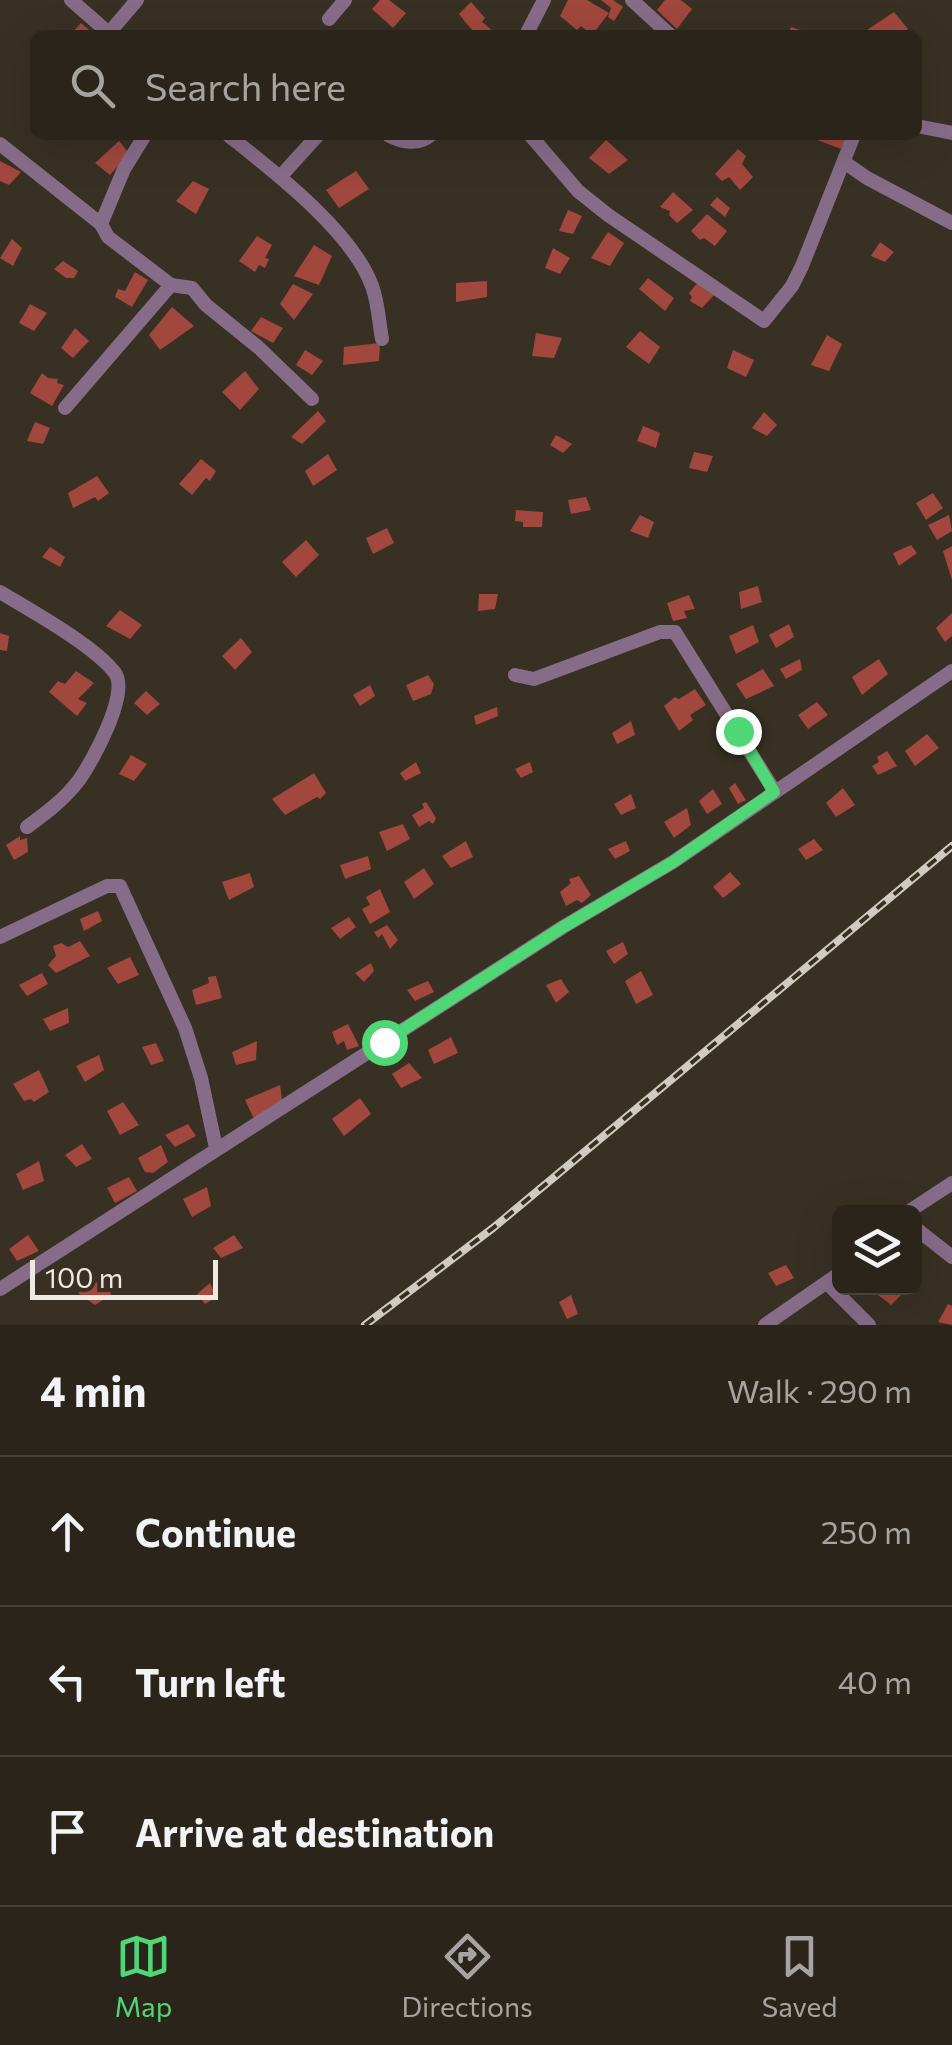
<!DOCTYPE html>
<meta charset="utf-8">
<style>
:root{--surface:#2a241a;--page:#363027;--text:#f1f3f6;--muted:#a5a4a2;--line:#464139;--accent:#4fd675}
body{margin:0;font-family:Commissioner,sans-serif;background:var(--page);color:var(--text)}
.controls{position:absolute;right:30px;bottom:30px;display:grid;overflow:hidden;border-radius:15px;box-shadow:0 10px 40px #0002}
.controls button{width:90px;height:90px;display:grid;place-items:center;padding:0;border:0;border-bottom:2px solid var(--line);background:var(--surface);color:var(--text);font:50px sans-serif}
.scale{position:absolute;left:30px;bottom:25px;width:188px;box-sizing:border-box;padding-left:10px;border:5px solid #eee9e1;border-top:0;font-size:28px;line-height:35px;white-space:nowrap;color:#eee9e1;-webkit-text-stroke:8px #383023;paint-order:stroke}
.stop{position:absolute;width:30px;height:30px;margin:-22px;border:8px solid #4fd675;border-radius:50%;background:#fff}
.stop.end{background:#4fd675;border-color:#fff;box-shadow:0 2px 10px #0008}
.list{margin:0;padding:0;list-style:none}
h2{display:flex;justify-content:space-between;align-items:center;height:130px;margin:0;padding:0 40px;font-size:42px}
h2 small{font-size:32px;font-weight:400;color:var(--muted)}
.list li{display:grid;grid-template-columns:65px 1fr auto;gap:30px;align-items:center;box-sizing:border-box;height:150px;padding:0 40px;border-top:2px solid var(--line)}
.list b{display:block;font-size:38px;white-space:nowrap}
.list em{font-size:32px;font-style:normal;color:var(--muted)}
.icon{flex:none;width:55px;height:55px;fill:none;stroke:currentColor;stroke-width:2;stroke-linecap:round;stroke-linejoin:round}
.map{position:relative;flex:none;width:952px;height:1325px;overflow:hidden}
.search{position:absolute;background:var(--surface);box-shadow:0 10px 40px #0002;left:30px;right:30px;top:30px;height:110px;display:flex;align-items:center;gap:25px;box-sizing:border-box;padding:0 35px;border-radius:15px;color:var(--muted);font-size:38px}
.sheet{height:580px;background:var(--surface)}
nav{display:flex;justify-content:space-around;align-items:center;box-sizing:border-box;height:140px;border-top:2px solid var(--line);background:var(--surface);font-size:28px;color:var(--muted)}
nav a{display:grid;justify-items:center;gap:5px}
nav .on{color:var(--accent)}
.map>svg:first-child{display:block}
</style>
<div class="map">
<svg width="952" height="1325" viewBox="0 0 952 1325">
<rect width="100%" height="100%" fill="#383023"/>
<g fill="#a1473d">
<polygon points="380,0 389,0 406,13 393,28 372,9"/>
<polygon points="568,0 587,0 609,13 592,35 581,26 577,30 560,16"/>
<polygon points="601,0 613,0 623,7 614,21 608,17 611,8"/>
<polygon points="665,0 681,0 692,9 677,29 657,10"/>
<polygon points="471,2 485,18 482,22 498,35 477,35 466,23 459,14"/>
<polygon points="894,12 908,29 901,35 867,35 864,32"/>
<polygon points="81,23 95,35 70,35"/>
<polygon points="791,27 813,34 812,35 788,35"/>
<polygon points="814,135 847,135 841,149 812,138"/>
<polygon points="606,140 628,160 609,174 589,158"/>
<polygon points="119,141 129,153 110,175 95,163"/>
<polygon points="738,149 746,156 742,164 753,177 740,190 729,177 722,181 715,174"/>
<polygon points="0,161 21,172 9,185 0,181"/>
<polygon points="356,171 369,189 339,208 326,190"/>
<polygon points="193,181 209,189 196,214 176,201"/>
<polygon points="673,192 693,210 677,223 669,215 670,211 660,207"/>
<polygon points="717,197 730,208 725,217 710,205"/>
<polygon points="568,210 582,216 573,234 559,231"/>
<polygon points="707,214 727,231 715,246 704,238 700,240 691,231"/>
<polygon points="608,232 624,243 610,266 591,258"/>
<polygon points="257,236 272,245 265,258 269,259 265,268 259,265 255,272 239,261"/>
<polygon points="12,239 22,248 13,266 0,258"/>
<polygon points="880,242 894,252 885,262 871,256"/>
<polygon points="314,245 332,256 319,285 294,276"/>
<polygon points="553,248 570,258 560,274 545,268"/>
<polygon points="63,261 78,271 74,278 66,278 54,269"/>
<polygon points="135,272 148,280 132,307 115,297 118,289 125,291"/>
<polygon points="648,278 674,298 665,311 639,289"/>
<polygon points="700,280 715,294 702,308 690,301 692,297 689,293"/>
<polygon points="487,281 487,297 456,302 456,283"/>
<polygon points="293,284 313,294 294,320 280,304"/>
<polygon points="30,304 47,313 34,331 19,323"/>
<polygon points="172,307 194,326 160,350 149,335"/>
<polygon points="261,317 283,328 273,343 251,331"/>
<polygon points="75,328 89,341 73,358 61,348"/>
<polygon points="640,331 660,347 649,364 626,347"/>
<polygon points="536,333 562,338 554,358 532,356"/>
<polygon points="827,335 842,344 829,371 811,365"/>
<polygon points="380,343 379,361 343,365 344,347"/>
<polygon points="305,350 323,361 312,375 296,365"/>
<polygon points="733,350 754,360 746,377 727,368"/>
<polygon points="245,371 259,389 240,410 222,392"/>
<polygon points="42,373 48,378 58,379 57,383 64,385 52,406 30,393"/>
<polygon points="318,411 326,421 302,444 291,437"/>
<polygon points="764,412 777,425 767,436 752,428"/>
<polygon points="35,422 50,428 43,444 27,441"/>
<polygon points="643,426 660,433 656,448 637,441"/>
<polygon points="556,435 572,444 563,453 550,445"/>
<polygon points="694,452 713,456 707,472 689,468"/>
<polygon points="328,454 337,470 313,486 305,471"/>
<polygon points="201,459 216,471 210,481 206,478 192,495 179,484"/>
<polygon points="97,476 109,493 98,501 95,497 73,508 68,493"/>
<polygon points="933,493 943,508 926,520 916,503"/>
<polygon points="586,497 591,510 571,514 568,500"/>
<polygon points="516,510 543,512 542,527 523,527 523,522 515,521"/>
<polygon points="640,515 654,522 648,538 630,531"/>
<polygon points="949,515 952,531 937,540 928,525"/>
<polygon points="387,528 394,543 373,554 366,538"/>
<polygon points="306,540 319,555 296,577 282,562"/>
<polygon points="911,545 917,553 899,566 893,553"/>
<polygon points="952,546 952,580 943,551"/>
<polygon points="50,547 65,557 60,567 42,557"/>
<polygon points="758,586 762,602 741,609 739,592"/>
<polygon points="479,594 498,594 495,609 478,611"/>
<polygon points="689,595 695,609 684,611 687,618 673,621 667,603"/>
<polygon points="120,610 142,625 130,639 106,626"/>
<polygon points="952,613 952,636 945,642 936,628"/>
<polygon points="789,624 794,637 776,648 769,635"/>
<polygon points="753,625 759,642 736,654 729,636"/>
<polygon points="0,633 9,636 7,651 0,650"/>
<polygon points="241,638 252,652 235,670 222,656"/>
<polygon points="800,659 802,670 786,679 780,669"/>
<polygon points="879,659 888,674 862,695 852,677"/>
<polygon points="763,669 774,686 746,699 736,684"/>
<polygon points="76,671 94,683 78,699 87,703 77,716 49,692 58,681 65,684"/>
<polygon points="428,675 434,684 431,694 413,701 406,685"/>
<polygon points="370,685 375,696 360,706 353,695"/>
<polygon points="695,689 706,705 690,715 693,720 679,731 664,706 675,697 679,699"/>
<polygon points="146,691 160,704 147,715 134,703"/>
<polygon points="817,702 828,715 808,729 798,715"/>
<polygon points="497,707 498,716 476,725 474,716"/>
<polygon points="631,721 635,735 617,744 612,733"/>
<polygon points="927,734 939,748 915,766 905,751"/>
<polygon points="887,751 897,766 878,775 872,766 879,762 877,757"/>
<polygon points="131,755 147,764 134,781 119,774"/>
<polygon points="416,762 421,773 405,781 400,773"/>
<polygon points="530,762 533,772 521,778 515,769"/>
<polygon points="314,773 326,793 320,799 317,797 285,815 272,799"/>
<polygon points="735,783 746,800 738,804 729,788"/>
<polygon points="843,788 855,805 836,817 826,803"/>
<polygon points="713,789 722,804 707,814 699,801"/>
<polygon points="631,794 636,808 621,815 614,804"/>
<polygon points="426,802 436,818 433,824 429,821 419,827 412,815 424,808 422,804"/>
<polygon points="687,808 691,825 674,838 664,822"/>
<polygon points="403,824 410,839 387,851 379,832"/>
<polygon points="20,836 20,840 27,838 28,852 14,860 6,845"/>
<polygon points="814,839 823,850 806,860 798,849"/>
<polygon points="466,841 473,857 451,868 442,856"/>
<polygon points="626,841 630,851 615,859 608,849"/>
<polygon points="368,856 371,869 345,879 340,865"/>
<polygon points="424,868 434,884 414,899 404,882"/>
<polygon points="730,872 741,884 723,898 713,887"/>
<polygon points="250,873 254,887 229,900 222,882"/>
<polygon points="579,876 591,895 582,903 577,900 566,906 560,892 571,883 569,879"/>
<polygon points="380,889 390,912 370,924 362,909 370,905 366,897"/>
<polygon points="98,911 102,921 84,931 80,919"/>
<polygon points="349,917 356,927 340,939 331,928"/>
<polygon points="387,925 398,940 390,949 382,934 378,938 374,932"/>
<polygon points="80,941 90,956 56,973 48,965 56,956 53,946 61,943 68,947"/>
<polygon points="623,942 628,954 614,964 606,951"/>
<polygon points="130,957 139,975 118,984 107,968"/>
<polygon points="371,963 374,971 364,982 355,973"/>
<polygon points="641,971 653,995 636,1004 625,981"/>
<polygon points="42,973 48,984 27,996 19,985"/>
<polygon points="216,976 222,998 196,1005 192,990 209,983 208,977"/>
<polygon points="561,979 569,992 556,1003 546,985"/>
<polygon points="428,981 434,992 415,1001 407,990"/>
<polygon points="68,1008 69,1023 50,1031 43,1019"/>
<polygon points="348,1024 359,1046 347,1050 344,1041 337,1045 332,1032"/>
<polygon points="451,1037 458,1053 434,1064 428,1050"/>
<polygon points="257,1041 256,1060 236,1065 232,1052"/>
<polygon points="156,1043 164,1061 151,1065 142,1047"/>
<polygon points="99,1055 104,1070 85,1082 76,1066"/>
<polygon points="409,1063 422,1078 401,1088 392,1074"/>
<polygon points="39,1070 49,1092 34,1102 31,1099 24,1101 13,1084"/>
<polygon points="280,1085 283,1107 254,1119 245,1100"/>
<polygon points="360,1098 371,1114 344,1136 332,1119"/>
<polygon points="123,1102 139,1125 120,1135 107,1111"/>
<polygon points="188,1124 196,1136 175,1147 165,1135"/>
<polygon points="82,1144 92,1159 76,1167 65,1155"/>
<polygon points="161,1145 168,1162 153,1173 145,1172 138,1158"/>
<polygon points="39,1161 44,1181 23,1190 16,1174"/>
<polygon points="129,1177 137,1191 115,1203 107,1188"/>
<polygon points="207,1187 211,1206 192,1217 183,1199"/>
<polygon points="28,1235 39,1251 17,1261 9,1249"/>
<polygon points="234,1235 243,1248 221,1258 213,1248"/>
<polygon points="786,1265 794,1278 776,1286 768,1273"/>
<polygon points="108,1276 111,1295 95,1305 78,1293"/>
<polygon points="210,1283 217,1297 205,1304 197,1294"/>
<polygon points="883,1288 904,1288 907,1289 891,1305 878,1295"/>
<polygon points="571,1295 578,1314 567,1319 559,1302"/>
<polygon points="948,1304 952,1306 952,1325 938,1322"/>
</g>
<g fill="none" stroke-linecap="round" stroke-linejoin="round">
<g stroke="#876c89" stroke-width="14">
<polyline points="71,0 111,35"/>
<polyline points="632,0 670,35"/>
<polyline points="329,19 345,0"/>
<polyline points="109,33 137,0"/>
<polyline points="526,35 544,0"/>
<polyline points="917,126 952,133"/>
<path d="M228,135C273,171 352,231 372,286C378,302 379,322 382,339"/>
<path d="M388,135C401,142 418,146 431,135"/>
<polyline points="530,135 578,191 608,215 764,321 792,286 802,266 854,135"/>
<polyline points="0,144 101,224 108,237 171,285 65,408"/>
<polyline points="844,162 867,178 952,223"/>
<polyline points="280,177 318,135"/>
<polyline points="101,224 124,169 145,135"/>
<polyline points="171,285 192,288 206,305 258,347 312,399"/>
<path d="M0,592C30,610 95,646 115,673C130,693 92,762 79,780C65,799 46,813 27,827"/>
<polyline points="515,675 534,679 660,632 675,632 775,792"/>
<polyline points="0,937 107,886 120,886 185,1028 201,1078 216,1148"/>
<polyline points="908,1212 952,1183"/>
<polyline points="914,1227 952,1257"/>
<polyline points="827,1283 869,1325"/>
<polyline points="0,1289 563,927 673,862 952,671"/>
<polyline points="765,1325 840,1273"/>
</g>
<g stroke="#d0cbc2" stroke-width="8">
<polyline id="rail" points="365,1325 493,1228 952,846"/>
</g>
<use href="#rail" stroke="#383023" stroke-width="4" stroke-dasharray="11" stroke-linecap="butt"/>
</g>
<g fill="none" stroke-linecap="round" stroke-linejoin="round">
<polyline stroke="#4fd675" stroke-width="12" points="384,1042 563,927 673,862 774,792 738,731"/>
</g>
</svg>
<div class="controls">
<button><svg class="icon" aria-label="layers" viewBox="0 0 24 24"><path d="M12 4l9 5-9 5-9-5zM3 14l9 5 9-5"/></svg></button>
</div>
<div class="scale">100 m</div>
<div class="stop" style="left:384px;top:1042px"></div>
<div class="stop end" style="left:738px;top:731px"></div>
<div class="search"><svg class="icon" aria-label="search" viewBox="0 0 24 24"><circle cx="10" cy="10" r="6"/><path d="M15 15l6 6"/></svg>Search here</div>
</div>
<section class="sheet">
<h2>4 min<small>Walk · 290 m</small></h2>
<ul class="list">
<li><svg class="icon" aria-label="ahead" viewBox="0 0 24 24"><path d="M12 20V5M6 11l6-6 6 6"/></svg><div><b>Continue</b></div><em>250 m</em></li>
<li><svg class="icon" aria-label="left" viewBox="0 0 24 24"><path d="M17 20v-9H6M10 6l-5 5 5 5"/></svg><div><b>Turn left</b></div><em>40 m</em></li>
<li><svg class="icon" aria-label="arrive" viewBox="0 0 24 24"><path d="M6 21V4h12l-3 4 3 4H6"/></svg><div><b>Arrive at destination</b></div></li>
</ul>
</section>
<nav>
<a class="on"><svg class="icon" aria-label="map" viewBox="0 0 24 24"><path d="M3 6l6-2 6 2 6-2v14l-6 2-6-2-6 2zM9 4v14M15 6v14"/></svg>Map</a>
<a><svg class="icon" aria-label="directions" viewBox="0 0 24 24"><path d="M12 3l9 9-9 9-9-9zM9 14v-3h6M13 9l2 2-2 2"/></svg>Directions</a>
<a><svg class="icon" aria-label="saved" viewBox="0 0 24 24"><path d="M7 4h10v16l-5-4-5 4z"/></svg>Saved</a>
</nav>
